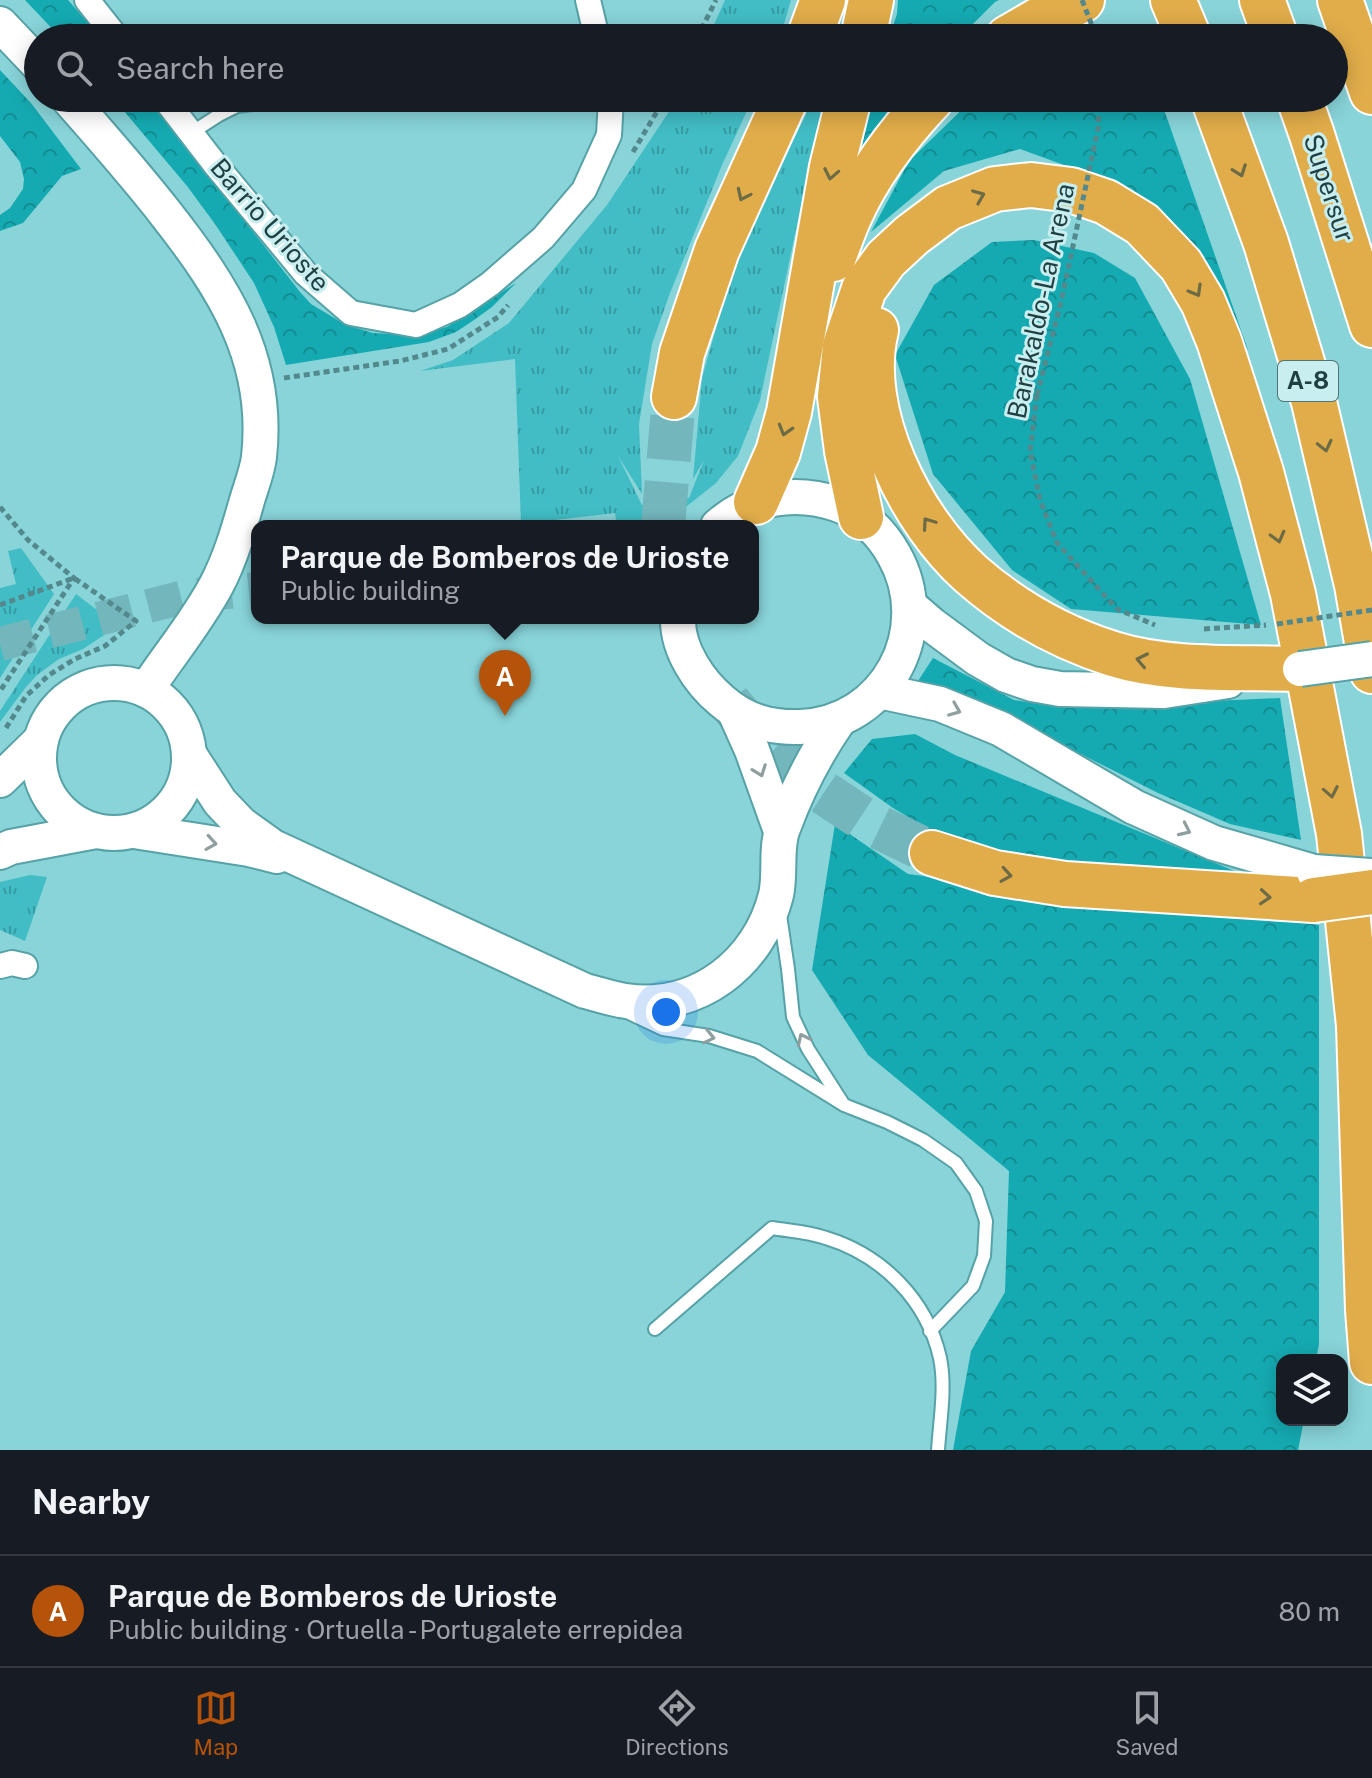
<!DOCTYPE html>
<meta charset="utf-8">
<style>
:root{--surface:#171b24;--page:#242831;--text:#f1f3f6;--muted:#9ea1a6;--line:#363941;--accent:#b45309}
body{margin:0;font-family:"Public Sans",sans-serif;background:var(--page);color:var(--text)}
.controls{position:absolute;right:24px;bottom:24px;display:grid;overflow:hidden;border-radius:16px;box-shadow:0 4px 20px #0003}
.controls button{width:72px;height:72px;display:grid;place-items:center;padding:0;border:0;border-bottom:2px solid var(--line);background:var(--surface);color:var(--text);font:40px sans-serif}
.you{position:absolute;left:666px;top:1012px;width:28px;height:28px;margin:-20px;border:6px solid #fff;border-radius:50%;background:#1a73e8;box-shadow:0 0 0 12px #1a73e833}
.badge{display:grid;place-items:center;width:52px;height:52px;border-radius:50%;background:var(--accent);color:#fff;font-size:26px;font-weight:700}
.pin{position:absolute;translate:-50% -66px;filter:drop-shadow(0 2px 4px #0008)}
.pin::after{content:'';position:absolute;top:42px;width:28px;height:24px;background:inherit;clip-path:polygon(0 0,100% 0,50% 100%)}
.popup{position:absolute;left:251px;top:520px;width:508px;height:104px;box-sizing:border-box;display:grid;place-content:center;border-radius:16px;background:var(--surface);filter:drop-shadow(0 2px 6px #0005);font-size:26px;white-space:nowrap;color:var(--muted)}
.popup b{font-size:30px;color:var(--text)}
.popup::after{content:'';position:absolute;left:50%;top:100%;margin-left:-16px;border:16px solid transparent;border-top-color:var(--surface)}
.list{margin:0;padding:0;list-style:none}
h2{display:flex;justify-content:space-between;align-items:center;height:104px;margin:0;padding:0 32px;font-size:34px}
h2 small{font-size:26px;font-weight:400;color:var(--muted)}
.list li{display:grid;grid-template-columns:52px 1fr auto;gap:24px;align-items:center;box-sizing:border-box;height:112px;padding:0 32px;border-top:2px solid var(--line)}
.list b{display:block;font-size:30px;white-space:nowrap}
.list p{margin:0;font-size:26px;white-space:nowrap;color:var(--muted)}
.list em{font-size:26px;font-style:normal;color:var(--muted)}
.icon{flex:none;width:44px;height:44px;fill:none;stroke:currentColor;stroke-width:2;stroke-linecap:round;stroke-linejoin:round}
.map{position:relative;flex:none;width:1372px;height:1450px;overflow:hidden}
.search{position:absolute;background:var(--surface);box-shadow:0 4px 20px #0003;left:24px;right:24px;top:24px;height:88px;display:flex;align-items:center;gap:20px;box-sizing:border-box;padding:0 28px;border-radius:44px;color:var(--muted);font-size:30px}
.sheet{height:216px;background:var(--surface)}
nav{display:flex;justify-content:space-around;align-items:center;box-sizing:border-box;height:112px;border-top:2px solid var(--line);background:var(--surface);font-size:22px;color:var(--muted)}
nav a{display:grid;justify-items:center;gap:4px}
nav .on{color:var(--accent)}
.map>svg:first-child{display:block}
</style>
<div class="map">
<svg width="1372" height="1450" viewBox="0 0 1372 1450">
<defs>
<pattern id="grass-tufts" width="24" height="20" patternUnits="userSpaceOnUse" patternTransform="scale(2)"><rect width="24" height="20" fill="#42bdc5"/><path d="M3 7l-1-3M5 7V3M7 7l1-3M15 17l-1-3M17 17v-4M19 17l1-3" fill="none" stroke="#379ba2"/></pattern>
<pattern id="forest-crowns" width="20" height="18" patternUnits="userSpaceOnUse" patternTransform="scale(2)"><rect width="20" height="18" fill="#15aab2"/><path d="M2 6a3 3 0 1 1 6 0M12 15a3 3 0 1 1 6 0" fill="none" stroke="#138c92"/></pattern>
</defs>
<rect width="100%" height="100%" fill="#88d4d9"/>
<g fill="url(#grass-tufts)">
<polygon points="725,0 791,0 780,38 708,38"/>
<polygon points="678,98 753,98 722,165 670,293 652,344 639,424 642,494 618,456 642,505 689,498 704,460 693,479 702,378 726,293 753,223 814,98 828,98 801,206 760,400 738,456 716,483 662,526 617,526 615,513 521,524 515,359 420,371 453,360 509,323 607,205"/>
<polygon points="21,548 54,594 0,678 0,588 16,584 8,551"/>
<polygon points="76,594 118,626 83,649 59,659 37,675 26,687 0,722 0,711"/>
<polygon points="30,875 47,877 25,941 0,930 0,882"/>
</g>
<g fill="url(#forest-crowns)">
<polygon points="25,0 68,0 101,38 61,38"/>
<polygon points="898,0 999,0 995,2 959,38 889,38 897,14"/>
<polygon points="0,70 31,103 81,169 62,176 23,223 0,231 0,215 10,208 23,189 24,179 20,162 0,136"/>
<polygon points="113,98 149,98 300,292 311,304 346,325 373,333 414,335 447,327 516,283 492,307 474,320 456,332 429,342 286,365 274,327 254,283 215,224 187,186"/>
<polygon points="869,98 900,98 847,166"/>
<polygon points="974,98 1160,98 1248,350 1182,235 1127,188 1020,149 944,171 871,232 909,161"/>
<polygon points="1034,240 1094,253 1135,278 1190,379 1261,625 1071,609 1012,570 933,474 895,355 934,285 992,242"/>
<polygon points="933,658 1014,700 1064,708 1280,698 1301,840 1230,824 1158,793 1039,733 918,681"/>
<polygon points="915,734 955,755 1244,875 1090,871 942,837 893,808 844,773 872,739"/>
<polygon points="835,824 908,874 1319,925 1319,1344 1316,1360 1282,1360 1282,1420 1304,1420 1298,1450 953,1450 971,1351 1005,1292 1009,1171 868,1055 812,970"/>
</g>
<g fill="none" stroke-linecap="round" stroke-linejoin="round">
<polyline stroke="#73b6bb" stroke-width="34" stroke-dasharray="34 17" stroke-linecap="butt" points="0,644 188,596 257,589"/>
<g stroke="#73b6bb" stroke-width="44" stroke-dasharray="44 22" stroke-linecap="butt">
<polyline points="663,526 674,397"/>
<polyline points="729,702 761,741 815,787 868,822 932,853"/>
</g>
<g stroke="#56a2a6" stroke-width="16">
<g id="lane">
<polyline points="191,133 219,115 237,106 304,98"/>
<polyline points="780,915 788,969 793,1017 808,1049 842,1102"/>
<polyline points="627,1012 663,1029 709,1036 757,1051 844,1105 887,1122 923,1140 956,1163 976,1191 986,1221 984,1256 973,1286 930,1331"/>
<path d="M655,1329L772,1228C790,1231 809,1232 826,1238C882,1255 927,1300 940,1358C946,1387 940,1420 938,1450"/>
</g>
</g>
<g stroke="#56a2a6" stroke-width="28">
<g id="street">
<polyline points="87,0 117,38"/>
<polyline points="588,0 597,38"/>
<polyline points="164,98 214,163 306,274 351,313 416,325 460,305 490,284 543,238 584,190 609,135 611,98"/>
<polyline points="0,966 12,963 25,966"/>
</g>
</g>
<g stroke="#56a2a6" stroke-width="38">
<g id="secondary">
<polyline points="0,24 38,64"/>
<path d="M68,98C101,136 135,174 166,214C224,288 270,359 259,457C257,473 250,489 246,504C238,532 230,559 217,584C197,622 169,655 146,690"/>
<polyline points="910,606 932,625 978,659 1006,675 1032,684 1060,689 1164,691 1228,681"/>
<path d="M678,618C677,649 699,682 722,701C745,721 770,728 800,727C887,724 936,629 894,555C882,533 861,512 837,504C795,490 751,497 718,526"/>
<circle cx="114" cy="758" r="75"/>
<polyline points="879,691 940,704 1001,729 1134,807 1214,843 1314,872"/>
<polyline points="735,712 752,750 781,831"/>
<path d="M189,754L220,802L241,824L273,847L585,991C598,994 612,999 626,1001C698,1011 759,963 776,895C781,873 775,848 783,828C797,790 816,753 839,720"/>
<polyline points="0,780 41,740"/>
<polyline points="134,831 249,849 277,856"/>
<polyline points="0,852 11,847 96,831"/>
</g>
</g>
<g stroke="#fff" stroke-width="48">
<g id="highway">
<polyline points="1173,0 1189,38"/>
<polyline points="1262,0 1276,38"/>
<polyline points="1340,0 1372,92"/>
<polyline points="809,38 823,0"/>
<polyline points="863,38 871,0"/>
<polyline points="1008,38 1039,20 1082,0"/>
<polyline points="1213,98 1266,243 1314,402 1357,585 1372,671"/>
<polyline points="1299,98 1312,135 1372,325"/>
<path d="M833,259C838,245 843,231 849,217C869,172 899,133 932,98"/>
<path d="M876,330C856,412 911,520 971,574C1013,611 1059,637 1113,654C1171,672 1239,667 1300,669"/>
<polyline points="674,397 682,353 717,250 786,98"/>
<polyline points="756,502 778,452 789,412 832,167 849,98"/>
<polyline points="861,517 847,451 840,397 845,346 864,289 886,259 912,235 948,208 995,189 1031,185 1071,190 1106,202 1142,224 1181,265 1203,302 1219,341 1261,472 1293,594 1339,834 1359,1026 1368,1310 1372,1362"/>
<polyline points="932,853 995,873 1065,884 1314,900"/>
</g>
</g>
<g stroke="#53898d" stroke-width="5" stroke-dasharray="6 4" stroke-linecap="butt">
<polyline points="697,38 716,0"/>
<polyline points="633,152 665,98"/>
<polyline points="284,378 400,361 448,349 498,317 508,305"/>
<polyline points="1037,395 1030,451 1040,500 1057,543 1117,609 1155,625"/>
<polyline points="0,507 28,540 74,578 0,691"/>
<polyline points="0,605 74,578 136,621 105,646 75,659 49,675 26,696 6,728"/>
<polyline points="1204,629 1266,625"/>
</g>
<use href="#lane" stroke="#fff" stroke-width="12"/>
<use href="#street" stroke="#fff" stroke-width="24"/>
<use href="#secondary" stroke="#fff" stroke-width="34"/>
<use href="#highway" stroke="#e1ad4a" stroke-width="44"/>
<g stroke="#56a2a6" stroke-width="38" stroke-linecap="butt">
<g id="secondary-bridge">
<polyline points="1300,669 1372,659"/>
<polyline points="1314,872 1372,876"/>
</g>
</g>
<g stroke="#fff" stroke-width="48" stroke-linecap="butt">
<polyline id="highway-bridge" points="1314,900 1372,892"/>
</g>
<g stroke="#53898d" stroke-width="5" stroke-dasharray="6 4" stroke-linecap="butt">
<polyline points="1082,0 1097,38"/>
<polyline points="1037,395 1061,302 1098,129 1099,98"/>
<polyline points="1277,624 1372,610"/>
</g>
<use href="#secondary-bridge" stroke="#fff" stroke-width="34"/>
<use href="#highway-bridge" stroke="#e1ad4a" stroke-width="44"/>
</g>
<defs><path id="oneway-chevron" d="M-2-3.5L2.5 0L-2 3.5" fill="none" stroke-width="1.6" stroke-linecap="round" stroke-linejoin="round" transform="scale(2)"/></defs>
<g stroke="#6d6b45">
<use href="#oneway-chevron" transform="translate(1240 171) rotate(70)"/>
<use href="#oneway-chevron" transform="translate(831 174) rotate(101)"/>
<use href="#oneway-chevron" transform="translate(743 195) rotate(115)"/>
<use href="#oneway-chevron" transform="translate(979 196) rotate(-22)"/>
<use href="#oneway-chevron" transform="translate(1196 291) rotate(60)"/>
<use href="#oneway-chevron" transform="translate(785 430) rotate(106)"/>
<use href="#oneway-chevron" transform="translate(1325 446) rotate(77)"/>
<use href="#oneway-chevron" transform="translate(928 523) rotate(-125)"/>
<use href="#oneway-chevron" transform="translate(1278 537) rotate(75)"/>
<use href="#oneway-chevron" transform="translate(1142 660) rotate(-168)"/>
<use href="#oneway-chevron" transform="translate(1331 792) rotate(79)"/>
<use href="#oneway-chevron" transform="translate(1006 875) rotate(9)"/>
<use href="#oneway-chevron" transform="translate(1265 897) rotate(4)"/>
</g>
<g stroke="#8f9fa0">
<use href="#oneway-chevron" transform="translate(955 710) rotate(22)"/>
<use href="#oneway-chevron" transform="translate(760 771) rotate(70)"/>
<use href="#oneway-chevron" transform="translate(1185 830) rotate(25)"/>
<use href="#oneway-chevron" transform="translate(211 843) rotate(9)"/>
<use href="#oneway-chevron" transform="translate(709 1037) rotate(13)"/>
<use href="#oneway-chevron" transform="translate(803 1039) rotate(-116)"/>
</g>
<g text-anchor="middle" stroke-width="6" stroke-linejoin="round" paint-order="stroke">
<rect fill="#c9eef0" stroke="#527476" stroke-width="2" x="1278" y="361" width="60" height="40" rx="6"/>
<g font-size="24" font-weight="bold" fill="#1f3f41">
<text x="1308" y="389">A-8</text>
</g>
<g font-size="26" fill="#1f3f41" stroke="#c9eef0">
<text transform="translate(1329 188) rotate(72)" y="9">Supersur</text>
<text transform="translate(270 225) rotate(49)" y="9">Barrio Urioste</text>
<text transform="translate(1041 301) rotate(-78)" y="9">Barakaldo-La Arena</text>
</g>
</g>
</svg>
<div class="controls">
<button><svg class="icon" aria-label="layers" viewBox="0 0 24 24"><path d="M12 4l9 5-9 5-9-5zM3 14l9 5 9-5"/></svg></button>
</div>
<div class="you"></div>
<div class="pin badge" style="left:505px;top:716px">A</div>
<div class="popup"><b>Parque de Bomberos de Urioste</b>Public building</div>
<div class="search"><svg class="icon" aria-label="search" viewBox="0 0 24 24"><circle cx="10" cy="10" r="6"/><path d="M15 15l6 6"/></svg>Search here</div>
</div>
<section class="sheet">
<h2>Nearby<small></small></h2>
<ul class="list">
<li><span class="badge">A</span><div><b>Parque de Bomberos de Urioste</b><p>Public building · Ortuella - Portugalete errepidea</p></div><em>80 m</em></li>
</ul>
</section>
<nav>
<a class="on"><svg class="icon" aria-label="map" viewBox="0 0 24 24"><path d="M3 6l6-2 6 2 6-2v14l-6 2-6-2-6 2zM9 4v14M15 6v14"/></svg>Map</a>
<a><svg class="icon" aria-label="directions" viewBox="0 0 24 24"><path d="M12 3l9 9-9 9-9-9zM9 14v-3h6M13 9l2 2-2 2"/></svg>Directions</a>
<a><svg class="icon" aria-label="saved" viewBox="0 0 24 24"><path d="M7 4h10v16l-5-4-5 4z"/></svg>Saved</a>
</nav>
